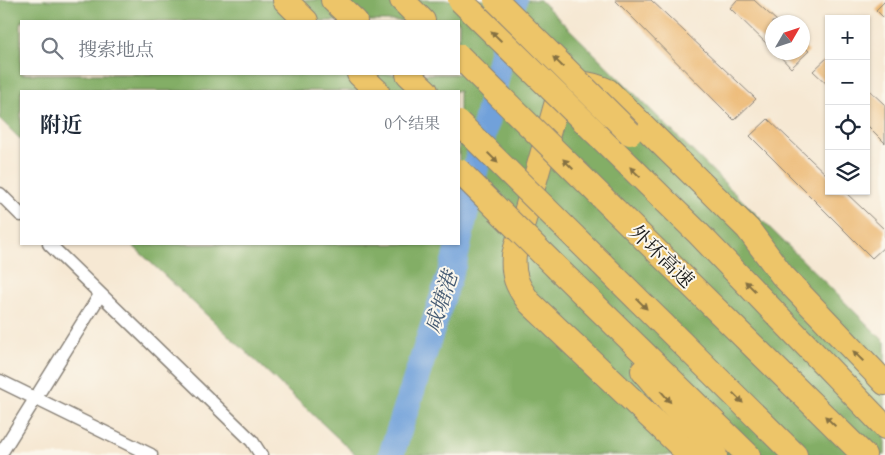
<!DOCTYPE html>
<html lang="zh">
<meta charset="utf-8">
<style>
:root{--surface:#fff;--page:#f6f6f7;--text:#1f2937;--muted:#747a83;--line:#e0e1e3}
body{margin:0;font-family:"EB Garamond","Noto Serif SC",serif;background:var(--page);color:var(--text)}
.controls{position:absolute;right:15px;top:15px;display:grid;overflow:hidden;border-radius:0px;box-shadow:0 1px 4px #0004}
.controls button{width:45px;height:45px;display:grid;place-items:center;padding:0;border:0;border-bottom:1px solid var(--line);background:var(--surface);color:var(--text);font:25px sans-serif}
.compass{position:absolute;left:765px;top:15px;width:45px;height:45px;border-radius:50%;background:var(--surface);box-shadow:0 1px 4px #0004;rotate:51deg}
.list{margin:0;padding:0;list-style:none}
h2{display:flex;justify-content:space-between;align-items:center;height:65px;margin:0;padding:0 20px;font-size:21px}
h2 small{font-size:16px;font-weight:400;color:var(--muted)}
.icon{flex:none;width:28px;height:28px;fill:none;stroke:currentColor;stroke-width:2;stroke-linecap:round;stroke-linejoin:round}
.map{position:relative;flex:none;width:885px;height:455px;overflow:hidden}
.search{position:absolute;background:var(--surface);box-shadow:0 1px 4px #0004;left:20px;top:20px;width:440px;height:55px;display:flex;align-items:center;gap:12px;box-sizing:border-box;padding:0 18px;border-radius:0px;color:var(--muted);font-size:19px}
.panel{position:absolute;background:var(--surface);box-shadow:0 1px 4px #0004;left:20px;top:90px;width:440px;height:155px;border-radius:0px}
.map>svg:first-child{display:block}
</style>
<div class="map">
<svg width="885" height="455" viewBox="0 0 885 455">
<rect width="100%" height="100%" fill="#fbf7ec"/>
<filter id="ink" filterUnits="userSpaceOnUse"><feTurbulence type="fractalNoise" baseFrequency=".02" numOctaves="2"/><feDisplacementMap in="SourceGraphic" scale="10" xChannelSelector="R" yChannelSelector="G"/><feConvolveMatrix kernelMatrix="1 2 1 2 8 2 1 2 1" color-interpolation-filters="sRGB"/></filter>
<filter id="wash" filterUnits="userSpaceOnUse"><feTurbulence type="fractalNoise" baseFrequency=".0096" numOctaves="4" result="noise"/><feDisplacementMap in="SourceGraphic" scale="20" xChannelSelector="R" yChannelSelector="G"/><feGaussianBlur stdDeviation="1.12" result="paint"/><feColorMatrix in="noise" values="0 0 0 0 0 0 0 0 0 0 0 0 0 0 0 0 0 1.4 0 .05"/><feComposite in="paint" operator="in"/></filter>
<g filter="url(#wash)">
<rect width="100%" height="100%" fill="#f6e8d3"/>
<path fill="#83ae66" stroke="#506541" fill-rule="evenodd" d="M0,0H540L885,342V455H356L131,244H459V91H21V140L0,119ZM21,21H459V74H21Z"/>
<g fill="none" stroke-linecap="round" stroke-linejoin="round">
<polyline stroke="#71a1da" stroke-width="26" points="391,455 455,259 514,0"/>
</g>
<g id="blocks">
<g fill="#ecb872">
<polygon points="615,0 651,0 756,99 734,120"/>
<polygon points="737,0 754,0 778,22 772,22 772,49 730,8"/>
<polygon points="885,1 885,19 876,10"/>
<polygon points="802,45 809,51 791,68 776,52 802,52"/>
<polygon points="829,56 829,86 813,71"/>
<polygon points="866,87 885,105 885,143 866,124"/>
<polygon points="768,119 829,177 829,191 844,191 885,230 885,246 872,258 750,136"/>
</g>
</g>
</g>
<g filter="url(#ink)">
<use href="#blocks" fill-opacity="0" stroke="#898278" stroke-width="1"/>
<g fill="none" stroke-linecap="round" stroke-linejoin="round">
<g stroke="#898278" stroke-width="15">
<g id="minor">
<polyline points="0,194 21,215"/>
<polyline points="49,244 252,441 261,455"/>
<polyline points="0,381 151,455"/>
<polyline points="0,455 100,295"/>
</g>
</g>
<g stroke="#898278" stroke-width="26">
<g id="motorway">
<polyline points="285,0 306,21"/>
<polyline points="333,0 355,21"/>
<polyline points="402,0 423,21"/>
<polyline points="359,74 377,91"/>
<polyline points="408,74 426,91"/>
<polyline points="594,131 698,233 885,427"/>
<polyline points="615,210 864,455"/>
<polyline points="601,263 795,455"/>
<polyline points="558,269 748,455"/>
<polyline points="643,371 715,455"/>
<path d="M690,455L529,302C517,286 512,275 514,255L558,98C576,80 586,81 608,91L748,229L782,275L885,383"/>
</g>
</g>
<use href="#minor" stroke="#fff" stroke-width="12"/>
<use href="#motorway" stroke="#edc569" stroke-width="24"/>
<g stroke="#898278" stroke-width="26" stroke-linecap="butt">
<g id="motorway-bridge">
<polyline points="460,0 594,131"/>
<polyline points="496,0 630,133"/>
<polyline points="459,56 615,210"/>
<polyline points="459,123 601,263"/>
<polyline points="459,171 558,269"/>
</g>
</g>
<use href="#motorway-bridge" stroke="#edc569" stroke-width="24"/>
</g>
<defs><path id="oneway-solid" d="M-6-.8H1V-3.2L6.5 0L1 3.2V.8H-6Z" transform="scale(1.25)"/></defs>
<g fill="#847042">
<use href="#oneway-solid" transform="translate(496 36) rotate(-136)"/>
<use href="#oneway-solid" transform="translate(558 62) rotate(-135)"/>
<use href="#oneway-solid" transform="translate(493 158) rotate(45)"/>
<use href="#oneway-solid" transform="translate(568 164) rotate(-135)"/>
<use href="#oneway-solid" transform="translate(635 172) rotate(-136)"/>
<use href="#oneway-solid" transform="translate(750 286) rotate(-135)"/>
<use href="#oneway-solid" transform="translate(642 304) rotate(45)"/>
<use href="#oneway-solid" transform="translate(858 356) rotate(-135)"/>
<use href="#oneway-solid" transform="translate(666 397) rotate(49)"/>
<use href="#oneway-solid" transform="translate(738 398) rotate(45)"/>
<use href="#oneway-solid" transform="translate(830 421) rotate(-136)"/>
</g>
</g>
<g text-anchor="middle" stroke-width="4" stroke-linejoin="round" paint-order="stroke">
<g font-size="20" fill="#1c1c1c" stroke="#fbf7ec">
<text transform="translate(662 256) rotate(44)" y="7">外环高速</text>
</g>
<g font-size="21" font-style="italic" fill="#425871" stroke="#fbf7ec">
<text transform="translate(441 302) rotate(-72)" y="7">咸塘港</text>
</g>
</g>
</svg>
<div class="controls">
<button>+</button>
<button>−</button>
<button><svg class="icon" aria-label="locate" viewBox="0 0 24 24"><circle cx="12" cy="12" r="6"/><path d="M12 2v4M12 18v4M2 12h4M18 12h4"/></svg></button>
<button><svg class="icon" aria-label="layers" viewBox="0 0 24 24"><path d="M12 4l9 5-9 5-9-5zM3 14l9 5 9-5"/></svg></button>
</div>
<svg class="compass" viewBox="-18 -18 36 36"><path d="M0-13l5 13h-10z" fill="#e53935"/><path d="M0 13l5-13h-10z" fill="#747a83"/></svg>
<div class="search"><svg class="icon" aria-label="search" viewBox="0 0 24 24"><circle cx="10" cy="10" r="6"/><path d="M15 15l6 6"/></svg>搜索地点</div>
<section class="panel">
<h2>附近<small>0个结果</small></h2>
<ul class="list">
</ul>
</section>
</div>
